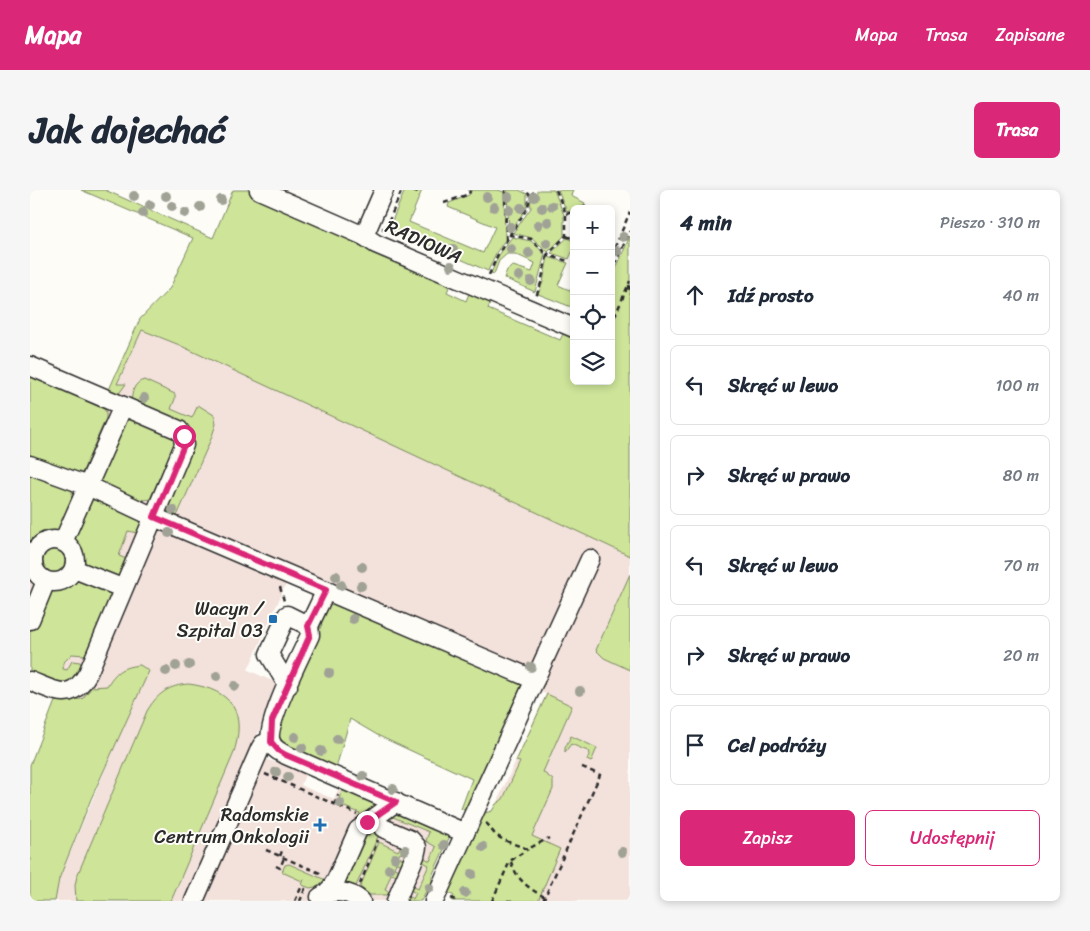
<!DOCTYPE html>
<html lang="pl">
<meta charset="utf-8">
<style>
:root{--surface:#fff;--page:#f6f6f7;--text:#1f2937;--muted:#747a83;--line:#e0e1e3;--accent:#db2777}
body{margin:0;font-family:Sriracha,sans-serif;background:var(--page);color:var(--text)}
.controls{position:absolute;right:15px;top:15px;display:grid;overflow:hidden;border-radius:8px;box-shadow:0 2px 8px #0003}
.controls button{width:45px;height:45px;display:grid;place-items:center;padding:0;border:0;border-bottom:1px solid var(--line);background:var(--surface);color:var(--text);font:25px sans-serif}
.stop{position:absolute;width:15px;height:15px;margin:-11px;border:4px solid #db2777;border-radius:50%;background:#fff}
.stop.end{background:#db2777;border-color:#fff;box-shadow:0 1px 5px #0008}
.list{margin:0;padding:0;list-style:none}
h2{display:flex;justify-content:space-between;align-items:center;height:65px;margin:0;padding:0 20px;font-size:21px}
h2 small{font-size:16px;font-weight:400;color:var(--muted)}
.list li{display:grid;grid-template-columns:32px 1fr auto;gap:15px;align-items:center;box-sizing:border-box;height:80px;margin:0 10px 10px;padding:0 10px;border:1px solid var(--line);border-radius:8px}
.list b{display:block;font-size:19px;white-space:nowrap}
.list em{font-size:16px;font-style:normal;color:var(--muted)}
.actions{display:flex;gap:10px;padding:15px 20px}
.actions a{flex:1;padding:11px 0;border:1px solid var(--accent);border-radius:8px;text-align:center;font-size:18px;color:var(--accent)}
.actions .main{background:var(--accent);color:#fff}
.icon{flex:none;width:28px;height:28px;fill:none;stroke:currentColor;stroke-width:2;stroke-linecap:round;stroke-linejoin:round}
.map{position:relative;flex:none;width:600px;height:711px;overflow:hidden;border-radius:8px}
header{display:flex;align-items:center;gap:30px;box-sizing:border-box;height:70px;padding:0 25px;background:var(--accent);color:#fff}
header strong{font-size:24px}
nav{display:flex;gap:28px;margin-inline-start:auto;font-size:18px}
.intro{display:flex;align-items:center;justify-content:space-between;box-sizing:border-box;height:120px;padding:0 30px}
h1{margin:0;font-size:35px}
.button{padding:12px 22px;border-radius:8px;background:var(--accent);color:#fff;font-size:18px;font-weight:700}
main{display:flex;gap:30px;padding:0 30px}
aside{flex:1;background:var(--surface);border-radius:8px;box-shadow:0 2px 8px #0003}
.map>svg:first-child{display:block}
</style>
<header>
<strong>Mapa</strong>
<nav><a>Mapa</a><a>Trasa</a><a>Zapisane</a></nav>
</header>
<div class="intro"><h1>Jak dojechać</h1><a class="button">Trasa</a></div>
<main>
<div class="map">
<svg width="600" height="711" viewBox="0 0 600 711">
<rect width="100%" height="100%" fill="#fdfcf7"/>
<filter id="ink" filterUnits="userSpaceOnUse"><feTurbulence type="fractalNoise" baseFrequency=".02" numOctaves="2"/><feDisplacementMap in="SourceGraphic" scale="10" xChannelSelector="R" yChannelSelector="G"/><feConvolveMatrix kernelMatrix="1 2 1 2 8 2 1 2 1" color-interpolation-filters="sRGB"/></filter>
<g filter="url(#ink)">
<polygon fill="#f3e1db" points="112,140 350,236 600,349 600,409 574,468 600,480 600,711 422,711 516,504 446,476 256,394 218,480 249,494 220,562 238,570 276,582 271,595 279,599 304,609 308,600 404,641 411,658 388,711 25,711 29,689 94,535 0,496 0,168 87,206 95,194 87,195"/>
<g fill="#cde499" stroke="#7c8862">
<polygon points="51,0 75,0 183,48 203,0 218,0 236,10 235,13 238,14 239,11 421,93 417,102 436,111 440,101 461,110 458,119 530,150 534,142 544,146 544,191 581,191 581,90 600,46 600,366 147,154 112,140 87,194 96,194 87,206 78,202 110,129 140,98 163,48"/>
<polygon points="375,0 392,0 379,32 453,63 465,37 418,17 419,13 439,5 442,0 468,0 474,2 475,50 466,63 458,81 359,38"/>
<polygon points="477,0 489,0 497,4 497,17 480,43 479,42"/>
<polygon points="509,0 524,0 534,25 534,46 518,62 502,48 483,43 501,18 500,7"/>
<polygon points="528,0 543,0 541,6 555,13 553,16 537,22"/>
<polygon points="482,47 501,51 515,64 505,102 474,88 477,80 483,76 502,82 505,73 485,64 477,64 469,71 464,84 461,83 469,65"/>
<polygon points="537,48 544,51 544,58 539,69 521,63"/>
<polygon points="518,67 538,73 528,95 544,102 544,118 508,104 513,92"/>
<polygon points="0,186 74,219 76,222 76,228 52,283 45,283 0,265"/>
<path d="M114,190L145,204V209L141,219L162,228L168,215L184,225L186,234L181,249L147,326L138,323L134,318L164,247L163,242L161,239L101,213C102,203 103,193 114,190Z"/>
<path d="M96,228H99L141,246L144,250V255L120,309C107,313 84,300 70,295L68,290Z"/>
<path d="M0,282L42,298C43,309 38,340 26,344C22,345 18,344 14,346C9,349 6,351 0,352Z"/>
<polygon points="59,310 66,310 107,326 111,332 107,343 98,341 89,366 99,370 93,384 85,389 60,380 52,373 51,361 43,349"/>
<circle cx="25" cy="371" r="15"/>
<polygon points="600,384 600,480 574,468 566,460"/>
<path d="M48,389L81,400L82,404L59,462L55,465L42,464L34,472L33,479L37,480L42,471L50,472C55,480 47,486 43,493L28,495L0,483V441L12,411L22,398L37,397L44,390Z"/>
<polygon points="299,406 491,490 492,500 437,621 431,619 442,589 349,546 320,529 306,578 256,556 249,546 248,533 292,434 288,430"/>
<path d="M110,475L119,481L61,609L29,689L25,711H0V575L25,511L52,509L62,497L77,496C86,481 92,477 110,475Z"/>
<path d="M159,494C203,500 217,523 203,565L141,711H46L45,695L47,686L117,521C127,504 139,495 159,494Z"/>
<polygon points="517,504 542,516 513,582 523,590 523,599 502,646 530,659 508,711 422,711 424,706 417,702 450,624 462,621 466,614 473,609 490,572 486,571"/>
<polygon points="541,546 567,558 561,572 557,570 560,562 541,554 535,562 535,558"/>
<polygon points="314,596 351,614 323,638 330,623 307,614"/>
<polygon points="364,620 420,646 402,686 402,694 399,702 396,701 391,711 375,711 377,706 383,709 386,703 380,700 380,696 388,699 399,675 391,671 391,666 400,671 406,657 396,651 399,642 363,627 360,632 351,632"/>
<polygon points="342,636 350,642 326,696 315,692 331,646"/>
<polygon points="349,652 368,661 373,652 381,663 379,666 370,663 368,667 377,670 374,675 366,673 364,678 372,681 371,687 361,684 355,700 359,702 360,705 340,705 330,697"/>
<polygon points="259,674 298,691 295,695 280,698 272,695 274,689 272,691 252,682 255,675"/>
</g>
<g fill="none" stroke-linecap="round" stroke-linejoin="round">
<g stroke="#2b2b2b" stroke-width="21">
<g id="minor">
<polyline points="229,0 334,46 346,54 544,138"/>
<polyline points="334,46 354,0"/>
<path d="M0,176L149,240L153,246L154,255L58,483C41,513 26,501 0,491"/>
<polyline points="0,275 58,296 124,327 505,490"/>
<circle cx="24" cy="371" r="21"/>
<polyline points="33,352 93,216"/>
<polyline points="44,379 92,398"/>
<polyline points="0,430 16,391"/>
<polyline points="279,436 296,400"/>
<path d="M258,496L239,464L257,425L279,436L280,445C271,465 234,536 241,553C244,559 250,562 256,565L435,643"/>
<polyline points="353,638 381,650 387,657 385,666 366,711"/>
<polyline points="294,705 301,698 306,690 328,640 366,612"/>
<path d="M290,707C304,699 319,701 331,711"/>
<polyline points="164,711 230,559 233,554 241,552"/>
<polyline points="404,711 560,369"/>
</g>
</g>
<g stroke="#2b2b2b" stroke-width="2.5" stroke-dasharray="5 4" stroke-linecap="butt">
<polyline points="383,0 391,3"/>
<polyline points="475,0 476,43"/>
<polyline points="526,0 536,24 536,46 517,65 538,71"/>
<polyline points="500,5 507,0"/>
<polyline points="414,13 439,4 440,0"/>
<polyline points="553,19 557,13"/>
<polyline points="536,24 544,22"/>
<polyline points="352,38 368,45"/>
<polyline points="355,40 372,0"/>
<polyline points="536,46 544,49"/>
<polyline points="477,50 476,44 480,45 498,17 500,5 494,0"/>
<polyline points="581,66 600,22"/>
<polyline points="581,83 600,41"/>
<polyline points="459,85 467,66 480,45 501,49 517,65 511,93 506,107"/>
<polyline points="599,95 600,104"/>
<polyline points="581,135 600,91"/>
<polyline points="250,397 254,411"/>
<polyline points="235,584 327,624"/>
<polyline points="304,615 308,605"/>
<path d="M456,633C460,636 461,640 464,643C471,651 488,655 498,659L519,648"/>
<polyline points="236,660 292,684"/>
<polyline points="250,666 252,661"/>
<path d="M481,672C487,690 499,699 515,707"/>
<polyline points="246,676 250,678 254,668"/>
<polyline points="330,694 348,650"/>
<polyline points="421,708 429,711"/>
<polyline points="265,711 271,698 275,699 270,711"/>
<polyline points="462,711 480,671 498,659"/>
<polyline points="477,711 485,711"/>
<polyline points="513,711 570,585 550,576"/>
</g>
<use href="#minor" stroke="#fdfcf7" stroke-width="18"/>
</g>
<g fill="#a0a296">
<circle cx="104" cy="6" r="5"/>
<circle cx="136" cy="6" r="5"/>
<circle cx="457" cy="7" r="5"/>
<circle cx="478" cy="7" r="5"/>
<circle cx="504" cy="7" r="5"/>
<circle cx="191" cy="10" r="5"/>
<circle cx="120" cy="15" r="5"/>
<circle cx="142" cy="16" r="5"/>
<circle cx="522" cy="16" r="5"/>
<circle cx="170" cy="17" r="5"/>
<circle cx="464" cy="17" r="5"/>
<circle cx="491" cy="18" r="5"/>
<circle cx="512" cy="18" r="5"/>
<circle cx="479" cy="20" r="5"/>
<circle cx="113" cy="23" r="5"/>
<circle cx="155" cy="23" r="5"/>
<circle cx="518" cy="32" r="5"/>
<circle cx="508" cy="35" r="5"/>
<circle cx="480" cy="37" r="5"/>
<circle cx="593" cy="47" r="5"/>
<circle cx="517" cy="53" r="5"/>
<circle cx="423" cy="59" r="5"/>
<circle cx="481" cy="59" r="5"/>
<circle cx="587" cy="61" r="5"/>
<circle cx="499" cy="63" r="5"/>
<circle cx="421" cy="76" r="5"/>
<circle cx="489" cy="86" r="5"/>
<circle cx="501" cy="91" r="5"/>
<circle cx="114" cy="208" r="5"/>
<circle cx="143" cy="320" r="5"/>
<circle cx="139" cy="343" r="5"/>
<circle cx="332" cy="377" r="5"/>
<circle cx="306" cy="386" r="5"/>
<circle cx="311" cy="395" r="5"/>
<circle cx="331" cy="396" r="5"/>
<circle cx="323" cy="429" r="5"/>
<circle cx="159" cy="475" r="5"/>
<circle cx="146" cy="476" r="5"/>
<circle cx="501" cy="477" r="5"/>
<circle cx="136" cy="481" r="5"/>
<circle cx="299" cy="483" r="5"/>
<circle cx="187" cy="486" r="5"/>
<circle cx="205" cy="496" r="5"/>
<circle cx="550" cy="501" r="5"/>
<circle cx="265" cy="547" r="5"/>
<circle cx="307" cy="549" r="5"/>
<circle cx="272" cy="558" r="5"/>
<circle cx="291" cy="561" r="5"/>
<circle cx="246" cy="582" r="5"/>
<circle cx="333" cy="586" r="5"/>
<circle cx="258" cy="587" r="5"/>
<circle cx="363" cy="599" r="5"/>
<circle cx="310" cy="613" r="5"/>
<circle cx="414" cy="655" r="5"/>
<circle cx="453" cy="657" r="5"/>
<circle cx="375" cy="660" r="5"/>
<circle cx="592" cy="662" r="5"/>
<circle cx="365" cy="668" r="5"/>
<circle cx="359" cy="679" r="5"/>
<circle cx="442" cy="684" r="5"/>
<circle cx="399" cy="698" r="5"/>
<circle cx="435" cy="703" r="5"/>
</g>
</g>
<g fill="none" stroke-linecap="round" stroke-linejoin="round" filter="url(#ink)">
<polyline stroke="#db2777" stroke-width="6" points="154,246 154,255 124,327 296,400 278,436 280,445 242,531 241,552 249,561 256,565 366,612 337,632"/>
</g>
<g fill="#1f6fb2" stroke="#fdfcf7" stroke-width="2">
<rect x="238" y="424" width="10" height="10" rx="2.5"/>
<path d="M287.5 627.5h5v5h5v5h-5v5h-5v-5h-5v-5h5z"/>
</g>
<g text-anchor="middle" stroke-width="4" stroke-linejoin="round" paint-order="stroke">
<g font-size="19" fill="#2b2b2b" stroke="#fdfcf7">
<text transform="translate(394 51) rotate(24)" y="7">RADIOWA</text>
</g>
<g font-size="19" fill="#2b2b2b" stroke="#fdfcf7" text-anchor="end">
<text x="233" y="425">Wacyn /<tspan x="233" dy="22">Szpital 03</tspan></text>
<text x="279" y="631">Radomskie<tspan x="279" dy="22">Centrum Onkologii</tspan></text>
</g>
</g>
</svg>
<div class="controls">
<button>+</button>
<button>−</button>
<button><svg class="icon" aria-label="locate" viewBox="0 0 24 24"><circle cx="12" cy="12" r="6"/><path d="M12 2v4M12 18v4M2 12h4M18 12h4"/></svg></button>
<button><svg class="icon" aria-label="layers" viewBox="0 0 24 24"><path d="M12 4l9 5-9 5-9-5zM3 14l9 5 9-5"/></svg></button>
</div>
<div class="stop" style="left:154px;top:246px"></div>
<div class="stop end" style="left:337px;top:632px"></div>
</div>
<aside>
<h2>4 min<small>Pieszo · 310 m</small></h2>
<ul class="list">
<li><svg class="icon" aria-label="ahead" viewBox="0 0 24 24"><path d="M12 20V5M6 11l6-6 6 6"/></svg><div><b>Idź prosto</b></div><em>40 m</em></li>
<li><svg class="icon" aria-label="left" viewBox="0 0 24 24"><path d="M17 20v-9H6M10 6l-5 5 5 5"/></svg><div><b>Skręć w lewo</b></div><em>100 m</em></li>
<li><svg class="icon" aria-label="right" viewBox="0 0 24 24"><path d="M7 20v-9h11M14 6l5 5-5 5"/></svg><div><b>Skręć w prawo</b></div><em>80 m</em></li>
<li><svg class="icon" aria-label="left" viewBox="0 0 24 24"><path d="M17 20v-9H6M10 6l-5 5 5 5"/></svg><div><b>Skręć w lewo</b></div><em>70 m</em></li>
<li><svg class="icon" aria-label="right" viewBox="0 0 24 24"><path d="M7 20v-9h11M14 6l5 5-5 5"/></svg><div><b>Skręć w prawo</b></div><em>20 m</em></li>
<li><svg class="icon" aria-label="arrive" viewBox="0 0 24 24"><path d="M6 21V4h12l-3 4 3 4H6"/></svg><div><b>Cel podróży</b></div></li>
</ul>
<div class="actions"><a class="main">Zapisz</a><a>Udostępnij</a></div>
</aside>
</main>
